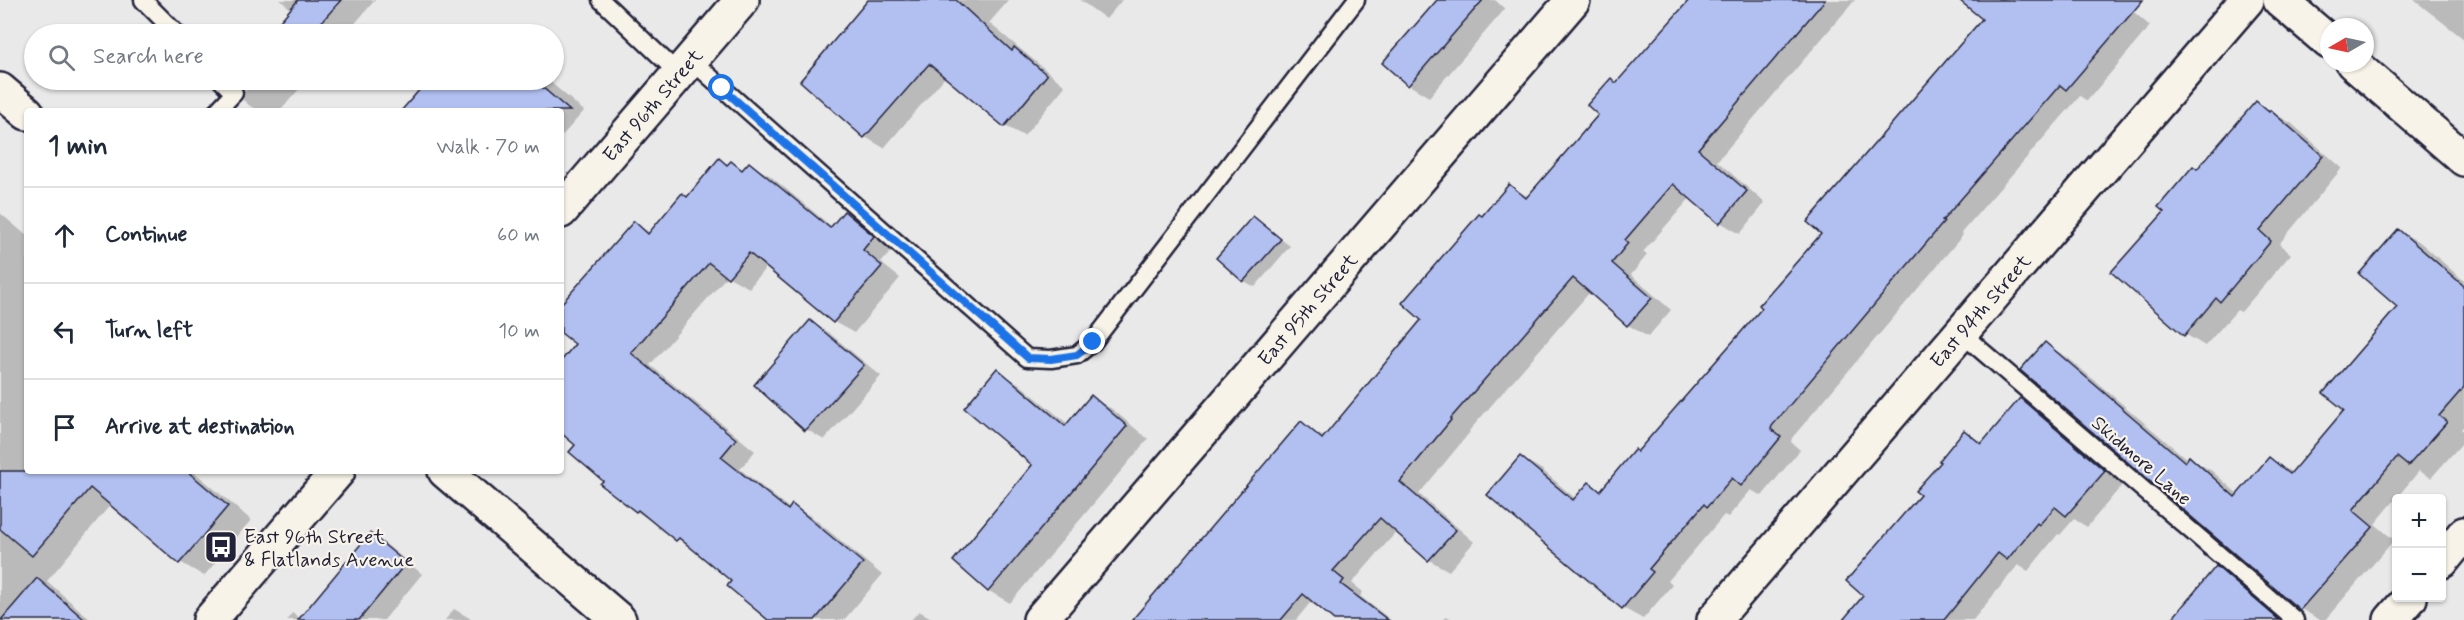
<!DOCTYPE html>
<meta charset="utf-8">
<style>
:root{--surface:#fff;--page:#f2f2f3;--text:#1f2937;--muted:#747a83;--line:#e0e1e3}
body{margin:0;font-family:Mynerve,sans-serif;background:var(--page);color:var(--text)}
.controls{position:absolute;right:18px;bottom:18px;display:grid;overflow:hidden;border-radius:6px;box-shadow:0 2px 4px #0004}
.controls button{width:54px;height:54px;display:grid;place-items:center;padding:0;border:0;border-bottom:2px solid var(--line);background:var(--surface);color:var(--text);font:30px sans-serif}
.compass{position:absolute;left:2320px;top:18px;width:54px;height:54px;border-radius:50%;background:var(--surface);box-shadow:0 2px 4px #0004;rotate:261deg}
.stop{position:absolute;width:18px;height:18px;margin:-14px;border:4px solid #1a73e8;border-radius:50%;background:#fff}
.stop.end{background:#1a73e8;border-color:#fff;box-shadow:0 2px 6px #0008}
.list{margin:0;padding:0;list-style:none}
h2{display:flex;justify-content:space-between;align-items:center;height:78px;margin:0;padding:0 24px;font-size:26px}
h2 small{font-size:20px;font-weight:400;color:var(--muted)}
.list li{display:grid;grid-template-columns:39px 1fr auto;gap:18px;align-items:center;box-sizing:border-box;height:96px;padding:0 24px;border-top:2px solid var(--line)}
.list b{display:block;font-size:22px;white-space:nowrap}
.list em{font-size:20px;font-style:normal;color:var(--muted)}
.icon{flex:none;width:33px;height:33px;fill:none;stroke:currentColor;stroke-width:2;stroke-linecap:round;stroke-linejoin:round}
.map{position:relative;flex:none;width:2464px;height:620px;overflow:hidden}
.search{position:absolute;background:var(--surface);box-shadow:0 2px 4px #0004;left:24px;top:24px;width:540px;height:66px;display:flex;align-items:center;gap:15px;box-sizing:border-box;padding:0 21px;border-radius:33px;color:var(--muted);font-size:22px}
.panel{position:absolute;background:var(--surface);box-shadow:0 2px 4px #0004;left:24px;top:108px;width:540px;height:366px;border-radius:6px}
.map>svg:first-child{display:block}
</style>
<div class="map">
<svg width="2464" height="620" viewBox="0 0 2464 620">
<rect width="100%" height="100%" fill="#e9e9ea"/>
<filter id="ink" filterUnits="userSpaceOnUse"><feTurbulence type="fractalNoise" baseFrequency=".0167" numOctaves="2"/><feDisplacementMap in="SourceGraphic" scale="12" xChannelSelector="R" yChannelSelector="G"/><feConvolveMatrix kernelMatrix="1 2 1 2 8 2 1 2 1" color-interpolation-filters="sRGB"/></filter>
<g filter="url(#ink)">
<g fill="#0003">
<polygon points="280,0 375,0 346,34 271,34 292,10"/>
<polygon points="871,0 1009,0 989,23 1065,86 1024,136 1005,126 946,76 884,148 865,137"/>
<polygon points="1080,0 1122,0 1106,19"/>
<polygon points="1439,0 1495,0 1505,9 1429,97 1409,85"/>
<polygon points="1693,0 1855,0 1717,161 1765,203 1740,234 1720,222 1691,197 1643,252 1647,255 1631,275 1671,310 1648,337 1628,325 1590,292 1469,431 1470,432 1419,494 1474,542 1449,571 1429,560 1397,531 1352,583 1363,592 1360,596 1391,620 1337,620 1321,607 1319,608 1310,603 1296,620 1134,620 1301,423 1325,438 1423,320 1483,218 1509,186 1529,197 1601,115 1612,80 1618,84"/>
<polygon points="1961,0 2120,0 2150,26 2087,101 2080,96 1961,233 1963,235 1792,438 1791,442 1800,450 1762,496 1751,490 1728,517 1724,515 1668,581 1672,585 1643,619 1623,608 1489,495 1521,458 1541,469 1576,499 1589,484 1601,491 1638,453 1764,308 1823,234 1984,19"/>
<polygon points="2414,0 2464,0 2464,39"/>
<polygon points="473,28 484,34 468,34"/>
<polygon points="237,80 307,80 280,111 259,111 250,106 243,100 246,89"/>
<polygon points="430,80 548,80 584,111 561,137 561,111 403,111"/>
<polygon points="2256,103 2291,123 2342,168 2279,244 2291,254 2241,312 2237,310 2205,346 2185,334 2167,212 2198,170"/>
<polygon points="719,160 744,171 749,164 769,175 832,227 844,213 864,224 893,249 881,263 900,278 854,333 834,322 767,266 749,288 727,276 650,365 755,451 740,469 790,509 793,506 812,517 882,575 844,620 770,620 733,581 697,551 636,511 605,481 577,445 561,431 561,363 577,344 561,331 561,306 634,223 651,233 688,198"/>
<polygon points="0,213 27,236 27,471 193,471 251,520 204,576 180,562 111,504 47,581 91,620 0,620"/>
<polygon points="1253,218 1290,246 1255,287 1244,281"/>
<polygon points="2399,231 2421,243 2464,281 2464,426 2461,429 2464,432 2464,441 2431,478 2419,471 2375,524 2394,540 2325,620 2320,620 2301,609 2023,370 2045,344 2067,357 2188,460 2189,458 2212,471 2239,495 2269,459 2293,473 2346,410 2399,306"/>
<polygon points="811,322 828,332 881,376 824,440 806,429"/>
<polygon points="997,370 1018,383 1068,424 1091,397 1112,409 1148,439 1010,603 989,591 955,561 1034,465"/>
<polygon points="2021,400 2041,412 2124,483 2087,527 2074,519 2060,535 2058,534 2028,571 2018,565 1973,620 1844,620 1865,596 1922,494 1917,491 1965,432 1984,443"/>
<polygon points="370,535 387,545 422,574 384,620 287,620 292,613 301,619"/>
<polygon points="2217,568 2237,580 2284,620 2173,620"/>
<polygon points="454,609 473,620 445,620"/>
<polygon points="919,611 935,620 911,620"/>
<polygon points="1446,616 1454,620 1443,620"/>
</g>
<g fill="#b2c0f1" stroke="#22223b" stroke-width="1.5">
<polygon points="298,0 341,0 311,34 269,34"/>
<polygon points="868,0 956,0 1012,51 1014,47 1047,75 1004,127 929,64 864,138 800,81"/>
<polygon points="1437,0 1483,0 1408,86 1382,63"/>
<polygon points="1689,0 1825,0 1698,149 1747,191 1719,224 1673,184 1625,240 1628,243 1612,263 1652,298 1627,326 1573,278 1450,419 1451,420 1400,482 1456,530 1428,561 1380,518 1333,571 1344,580 1341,584 1388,620 1334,620 1303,594 1281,620 1132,620 1301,421 1322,439 1421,320 1402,303 1479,214 1482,216 1509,184 1526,198 1598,115 1587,105 1611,78 1616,83"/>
<polygon points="1959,0 2143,0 2066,90 2060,85 1942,221 1944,222 1772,426 1771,429 1781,437 1741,486 1732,478 1707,507 1704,504 1649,569 1653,572 1622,609 1487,495 1520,456 1573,500 1589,482 1600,491 1635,449 1637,452 1762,308 1759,305 1821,234 1807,222 1982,19"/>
<polygon points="428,80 534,80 570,111 401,111"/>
<polygon points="2256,101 2269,112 2270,110 2323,156 2260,231 2271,241 2220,302 2216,298 2184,336 2111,272 2164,212 2158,207 2193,166 2197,169"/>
<polygon points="719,158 727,165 731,161 742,170 749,162 830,228 844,211 874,236 863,250 882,266 833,323 749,253 728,278 709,263 631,353 736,439 721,457 788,510 792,504 863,563 815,620 768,620 727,586 731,581 679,538 676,541 638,510 636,512 600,484 603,481 569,452 575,445 561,433 561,361 575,344 561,333 561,304 634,221 648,234 682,193 687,197"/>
<polygon points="1253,216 1281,239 1243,282 1216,258"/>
<polygon points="2398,229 2464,286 2464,387 2439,416 2447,422 2408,466 2397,457 2353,510 2373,527 2300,610 2020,370 2045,342 2185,462 2189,456 2235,497 2269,457 2290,474 2344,410 2323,393 2397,307 2359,274"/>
<polygon points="810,320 864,365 805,431 754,385"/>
<polygon points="997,368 1065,426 1091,395 1127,426 988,592 953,561 1032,465 964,408"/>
<polygon points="2020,398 2105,471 2066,516 2055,507 2039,525 2037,523 2007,560 1998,553 1944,620 1843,620 1863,596 1846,581 1920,495 1915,491 1941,462 1939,461 1964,430 1981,444"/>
<polygon points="0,471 187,471 228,506 179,564 90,488 32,556 0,529"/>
<polygon points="370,533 406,563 359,620 298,620"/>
<polygon points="2216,566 2279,620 2171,620"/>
<polygon points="37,578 85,620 1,620"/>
</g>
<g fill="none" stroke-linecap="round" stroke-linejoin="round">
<g stroke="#22223b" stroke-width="21">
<g id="lane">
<polyline points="143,0 177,34"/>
<polyline points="601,0 679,74"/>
<polyline points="691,60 1027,358 1051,359 1077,355 1093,342 1356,0"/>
<polyline points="217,111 234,93 221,80"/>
<polyline points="1961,333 2295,620"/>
</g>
</g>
<g stroke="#22223b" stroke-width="38">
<g id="street">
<polyline points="2280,0 2329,42"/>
<polyline points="2353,63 2464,159"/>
<path id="s1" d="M561,211L742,0"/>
<polyline points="2442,561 2464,534"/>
<polyline points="210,620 338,471"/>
<path id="s2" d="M1040,620L1573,0"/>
<path id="s3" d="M1714,620L2247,0"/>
<polyline points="2391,620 2410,598"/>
</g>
</g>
<g stroke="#22223b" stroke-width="38">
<g id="secondary">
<polyline points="0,90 27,113"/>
<polyline points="445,471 619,620"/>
</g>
</g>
<use href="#lane" stroke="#f7f3e8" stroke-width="16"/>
<use href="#street" stroke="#f7f3e8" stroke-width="33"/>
<use href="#secondary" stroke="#f7f3e8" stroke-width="33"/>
</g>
</g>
<g fill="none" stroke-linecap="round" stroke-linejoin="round" filter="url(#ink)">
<polyline stroke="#1a73e8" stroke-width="8" points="722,88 1028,358 1051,359 1077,355 1093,342"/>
</g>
<defs>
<g id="bus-square" transform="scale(1.725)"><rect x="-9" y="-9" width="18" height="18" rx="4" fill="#22223b" stroke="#f7f3e8"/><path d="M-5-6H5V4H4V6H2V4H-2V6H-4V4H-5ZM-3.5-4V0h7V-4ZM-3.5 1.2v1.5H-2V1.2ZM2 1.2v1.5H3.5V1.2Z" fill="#fff"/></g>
</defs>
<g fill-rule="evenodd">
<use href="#bus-square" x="221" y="547"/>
</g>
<g text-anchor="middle" stroke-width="4.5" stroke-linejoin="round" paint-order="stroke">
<g font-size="20" fill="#22223b" stroke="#f7f3e8">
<text dy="7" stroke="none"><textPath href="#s1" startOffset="140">East 96th Street</textPath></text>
<text dy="7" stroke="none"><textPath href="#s2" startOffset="410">East 95th Street</textPath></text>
<text dy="7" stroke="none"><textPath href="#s3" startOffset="408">East 94th Street</textPath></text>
<text transform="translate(2142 460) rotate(41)" y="7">Skidmore Lane</text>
</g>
<g font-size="20" fill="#22223b" stroke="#f7f3e8" text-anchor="start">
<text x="244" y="543">East 96th Street<tspan x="244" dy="23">&amp; Flatlands Avenue</tspan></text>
</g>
</g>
</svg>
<div class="controls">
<button>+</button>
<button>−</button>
</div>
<svg class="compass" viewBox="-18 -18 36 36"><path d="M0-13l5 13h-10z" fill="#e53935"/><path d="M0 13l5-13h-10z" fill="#747a83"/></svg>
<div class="stop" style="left:722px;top:88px"></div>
<div class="stop end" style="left:1093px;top:342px"></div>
<div class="search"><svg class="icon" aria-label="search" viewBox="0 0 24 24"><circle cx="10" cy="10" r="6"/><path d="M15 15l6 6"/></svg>Search here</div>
<section class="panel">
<h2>1 min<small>Walk · 70 m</small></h2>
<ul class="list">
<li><svg class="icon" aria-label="ahead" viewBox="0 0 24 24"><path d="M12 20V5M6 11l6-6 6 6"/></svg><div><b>Continue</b></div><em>60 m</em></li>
<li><svg class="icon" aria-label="left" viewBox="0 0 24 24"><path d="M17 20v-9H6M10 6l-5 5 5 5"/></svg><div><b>Turn left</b></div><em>10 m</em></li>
<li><svg class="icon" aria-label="arrive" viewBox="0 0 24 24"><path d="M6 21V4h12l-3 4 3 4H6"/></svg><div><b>Arrive at destination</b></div></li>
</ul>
</section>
</div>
